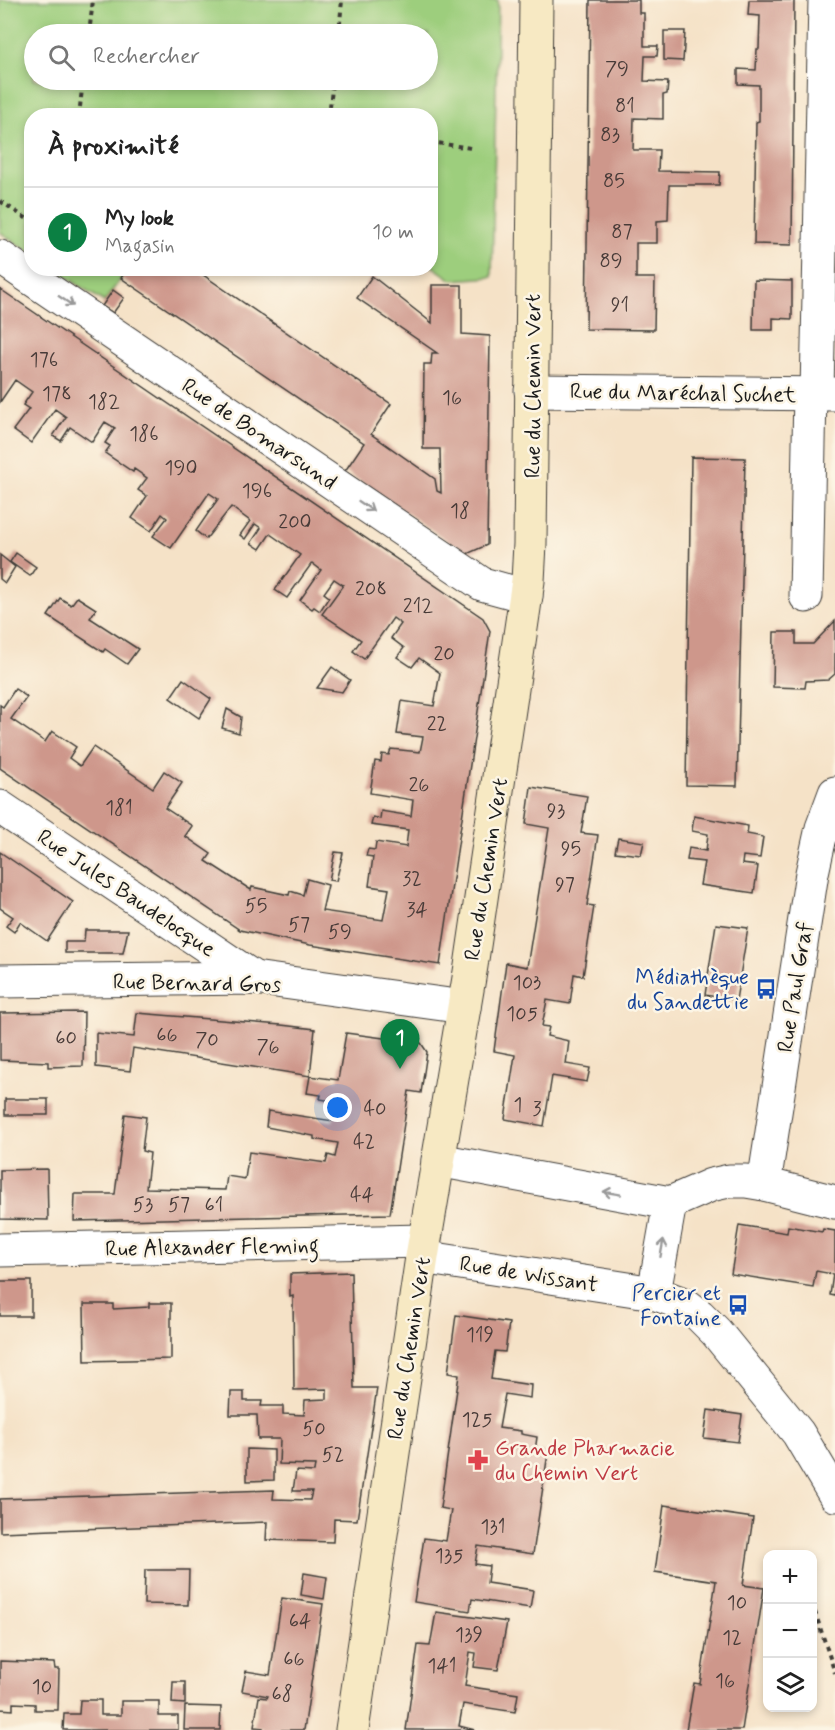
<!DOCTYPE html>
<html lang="fr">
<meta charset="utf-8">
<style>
:root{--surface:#fff;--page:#f6f6f6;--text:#222;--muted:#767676;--line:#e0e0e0;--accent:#0b8043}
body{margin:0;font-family:Mynerve,sans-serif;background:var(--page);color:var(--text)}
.controls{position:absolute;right:18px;bottom:18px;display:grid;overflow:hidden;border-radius:12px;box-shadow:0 3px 9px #0003}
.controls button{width:54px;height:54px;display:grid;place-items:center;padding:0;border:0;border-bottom:2px solid var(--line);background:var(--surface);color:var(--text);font:30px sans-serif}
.you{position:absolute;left:338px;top:1108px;width:21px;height:21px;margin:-15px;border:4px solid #fff;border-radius:50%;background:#1a73e8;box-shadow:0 0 0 9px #1a73e833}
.badge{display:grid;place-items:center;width:39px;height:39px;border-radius:50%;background:var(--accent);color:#fff;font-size:20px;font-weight:700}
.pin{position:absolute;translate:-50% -50px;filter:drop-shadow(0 2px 3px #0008)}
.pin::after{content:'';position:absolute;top:32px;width:21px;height:18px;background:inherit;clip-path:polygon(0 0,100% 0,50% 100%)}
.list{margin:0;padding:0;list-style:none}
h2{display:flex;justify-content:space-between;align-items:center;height:78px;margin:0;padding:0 24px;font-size:26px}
h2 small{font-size:20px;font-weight:400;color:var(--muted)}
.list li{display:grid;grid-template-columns:39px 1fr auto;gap:18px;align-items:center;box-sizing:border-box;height:90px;padding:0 24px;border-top:2px solid var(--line)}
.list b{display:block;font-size:22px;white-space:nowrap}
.list p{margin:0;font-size:20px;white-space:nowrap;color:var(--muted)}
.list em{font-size:20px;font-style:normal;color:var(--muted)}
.icon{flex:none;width:33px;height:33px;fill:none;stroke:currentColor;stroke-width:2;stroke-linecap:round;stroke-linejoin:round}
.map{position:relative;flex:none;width:835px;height:1730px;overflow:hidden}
.search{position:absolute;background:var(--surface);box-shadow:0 3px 9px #0003;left:24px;top:24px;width:414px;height:66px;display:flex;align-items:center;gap:15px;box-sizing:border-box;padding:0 21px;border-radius:33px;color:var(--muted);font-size:22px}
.panel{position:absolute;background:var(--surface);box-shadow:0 3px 9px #0003;left:24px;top:108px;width:414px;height:168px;border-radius:24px}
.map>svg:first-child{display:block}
</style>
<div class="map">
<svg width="835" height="1730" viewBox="0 0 835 1730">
<rect width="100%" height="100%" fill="#fcf5e5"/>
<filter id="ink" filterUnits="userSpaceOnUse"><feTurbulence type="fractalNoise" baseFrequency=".0167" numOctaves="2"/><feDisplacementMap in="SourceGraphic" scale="12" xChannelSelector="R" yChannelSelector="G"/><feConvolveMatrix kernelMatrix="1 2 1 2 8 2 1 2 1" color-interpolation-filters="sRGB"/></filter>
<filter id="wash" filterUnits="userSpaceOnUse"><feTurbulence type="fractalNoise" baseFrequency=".008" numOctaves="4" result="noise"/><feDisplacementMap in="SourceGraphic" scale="24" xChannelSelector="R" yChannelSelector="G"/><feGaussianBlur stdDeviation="1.35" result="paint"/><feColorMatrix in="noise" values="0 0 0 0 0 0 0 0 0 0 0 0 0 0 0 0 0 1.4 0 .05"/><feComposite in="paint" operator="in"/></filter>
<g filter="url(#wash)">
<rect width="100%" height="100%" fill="#f5e2c7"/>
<g fill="#9dce7d" stroke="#5c754c" stroke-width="1.5" fill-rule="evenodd">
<path d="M0,0H498L492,277L452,280L431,265L430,116H32L31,253L0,232ZM34,34H428V80H34Z"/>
<polygon points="54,269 128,269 104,302"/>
</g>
<g id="blocks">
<g fill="#ce978b">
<polygon points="590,0 639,0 639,13 644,13 644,46 658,46 657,56 645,56 644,81 668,82 667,94 663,95 663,119 634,118 633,150 659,150 658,171 720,172 719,185 669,185 668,220 657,221 657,243 636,243 636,278 655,278 654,330 586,329"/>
<polygon points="749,0 794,0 792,245 754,244 756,122 759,121 759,85 738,84 738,69 756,70 757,49 759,49 760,16 748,15"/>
<polygon points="664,31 685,31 683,61 664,60"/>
<polygon points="127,268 193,268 391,404 371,434 435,479 437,491 441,493 440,449 423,449 424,364 431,364 432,353 437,353 357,298 372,276 432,323 432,285 462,285 462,334 490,336 487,545 467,554 345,471 364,443 121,278"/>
<polygon points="754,280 792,281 792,319 773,318 773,330 753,330"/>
<polygon points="0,289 483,618 490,631 440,965 310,945 240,930 0,768 0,705 3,707 15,689 27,697 11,719 45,742 52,731 76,747 69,758 80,766 93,747 153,788 164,771 182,783 165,808 192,826 185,836 211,854 206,861 251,890 252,887 289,895 290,891 303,895 307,879 328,885 322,911 383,920 389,889 369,886 373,857 366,856 368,849 375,850 376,842 406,847 408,830 371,825 373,817 380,819 381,811 411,816 413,800 370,793 375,761 381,762 382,754 389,755 391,749 420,752 423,737 397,734 402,701 434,706 440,673 419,658 412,667 397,657 404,648 391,638 401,624 393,618 364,659 353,651 361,640 322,614 343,585 334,579 324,593 329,597 320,611 314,607 312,609 300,600 321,570 312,563 287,598 275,590 300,555 270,534 260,549 251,543 261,528 255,524 245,539 240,535 250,521 231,507 206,539 196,531 218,499 209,493 171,548 153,536 167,518 162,514 151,531 132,518 147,496 138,490 147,478 134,469 133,472 105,453 110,446 105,443 115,428 105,422 92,442 70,427 61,441 53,436 66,417 55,409 31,443 13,430 29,409 23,405 32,392 15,380 0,402"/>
<polygon points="113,290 124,298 113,313 102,306"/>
<polygon points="691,457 745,458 737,786 686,785"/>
<polygon points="16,553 36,567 30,576 10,562"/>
<polygon points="0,555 15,567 5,583 0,579"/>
<polygon points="77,597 96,609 90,618 138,649 127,664 105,649 103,652 48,616 60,598 71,605"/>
<polygon points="835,621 835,674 828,680 806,681 805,688 773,687 774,632 796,632 796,644 813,644"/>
<polygon points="332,667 350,680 342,692 317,688"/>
<polygon points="183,679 211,699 199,718 170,698"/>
<polygon points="227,709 241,717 239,733 222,728"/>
<polygon points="531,787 587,796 581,833 598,835 587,905 594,906 583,976 574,974 570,1004 547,1000 542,1026 549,1027 547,1036 569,1041 566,1064 590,1068 587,1082 552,1076 544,1126 505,1119 515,1055 494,1051 506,963 527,967 549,828 526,824"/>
<polygon points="694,816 748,826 747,834 763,837 760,858 743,856 742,864 758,866 754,893 700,885 704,862 687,860 689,848 706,851 708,834 692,831"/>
<polygon points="618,838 644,842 641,855 615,852"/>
<polygon points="0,852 73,902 47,941 20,922 14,932 6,926 13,917 0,908"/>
<polygon points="335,852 343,853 336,881 329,880"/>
<polygon points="716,924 748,928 736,1000 705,995"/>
<polygon points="85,930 128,930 123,953 65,953 65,942 84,942"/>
<polygon points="84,1012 83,1066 48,1067 48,1062 0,1060 0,1013"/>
<polygon points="137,1013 281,1025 315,1029 310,1076 133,1048 130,1071 96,1067 96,1033 134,1037"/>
<polygon points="346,1033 421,1043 427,1052 421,1093 409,1091 390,1214 74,1221 75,1194 115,1194 125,1114 146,1117 142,1151 150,1153 146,1188 225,1190 227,1176 245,1179 249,1152 326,1163 328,1155 335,1157 338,1143 314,1139 314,1136 266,1127 268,1111 333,1121 334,1114 342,1115 344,1103 320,1099 321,1095 307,1093 310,1076 338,1080"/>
<rect x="5" y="1099" width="43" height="16"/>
<polygon points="47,1169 48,1220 0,1219 0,1170"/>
<polygon points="739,1225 787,1233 788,1226 822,1232 823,1229 835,1231 835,1296 830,1295 833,1274 816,1271 813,1287 731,1274"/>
<polygon points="351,1272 354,1388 377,1388 357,1520 334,1519 333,1542 266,1540 267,1522 0,1532 0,1499 274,1490 273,1499 310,1500 312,1491 293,1491 296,1471 314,1472 315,1465 279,1464 280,1439 258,1439 257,1415 230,1415 231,1392 244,1392 244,1401 262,1401 261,1406 283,1406 283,1414 304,1415 305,1400 327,1399 327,1389 294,1390 293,1296 290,1297 290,1274"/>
<rect x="0" y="1281" width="31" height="35"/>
<polygon points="149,1303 171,1303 171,1359 85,1361 84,1304 113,1304 113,1309 149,1307"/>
<polygon points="456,1315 509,1323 505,1352 495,1351 491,1379 531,1385 530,1398 505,1394 499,1428 521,1431 521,1434 537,1437 535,1451 548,1453 533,1554 478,1546 475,1564 489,1566 487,1583 533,1590 530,1608 472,1599 470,1611 414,1602 424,1538 446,1541 451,1510 440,1508 459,1375 448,1373"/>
<polygon points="708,1410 742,1415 738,1442 704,1438"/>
<polygon points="247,1449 274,1450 274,1480 247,1481"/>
<polygon points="664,1505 753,1518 743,1585 764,1588 742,1730 686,1730 694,1683 700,1684 716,1581 655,1572"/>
<polygon points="145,1570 189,1570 188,1605 144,1604"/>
<polygon points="304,1573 327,1577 324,1599 301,1595"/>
<polygon points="282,1598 323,1604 304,1730 263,1730 263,1728 254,1727 259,1697 267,1698 268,1696 242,1691 246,1671 270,1675"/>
<polygon points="436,1612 507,1622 498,1670 474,1667 476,1653 470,1652 465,1686 518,1694 515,1712 463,1704 459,1726 475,1730 406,1730 418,1645 430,1646"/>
<polygon points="0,1661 54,1663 55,1669 59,1669 58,1710 35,1710 35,1704 13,1703 13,1710 0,1709"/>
<polygon points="173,1682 185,1682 185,1704 172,1703"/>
<polygon points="80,1700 101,1700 101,1715 121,1715 121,1701 159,1701 159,1716 178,1716 178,1730 63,1730 64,1714 79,1714"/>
<polygon points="185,1706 221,1707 220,1730 184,1730"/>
</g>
</g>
</g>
<g filter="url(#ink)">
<use href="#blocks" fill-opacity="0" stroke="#3d3a36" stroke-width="1.5"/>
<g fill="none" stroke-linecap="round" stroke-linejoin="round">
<g stroke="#3d3a36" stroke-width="35">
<g id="street">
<polyline points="0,257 482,584 526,596"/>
<polyline points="531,391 835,394"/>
<polyline points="817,393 825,0"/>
<polyline points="806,596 810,393"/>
<polyline points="0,807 254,978"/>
<polyline points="0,981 254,978 464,1007"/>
<polyline points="438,1160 670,1203 711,1185 729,1181 746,1181 764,1184 835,1202"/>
<polyline points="764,1184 812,873 822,828 835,793"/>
<polyline points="0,1250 424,1241"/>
<polyline points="422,1257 654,1293 686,1305 699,1315 716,1332 798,1433 835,1495"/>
<polyline points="654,1293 670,1203"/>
</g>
</g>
<g stroke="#3d3a36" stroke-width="35">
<polyline id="secondary" points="352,1730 422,1257 471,966 528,581 530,544 536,0"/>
</g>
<g stroke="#3d3a36" stroke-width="4" stroke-dasharray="4.5 4.5" stroke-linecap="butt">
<polyline points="89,34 93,0"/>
<polyline points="339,34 342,0"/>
<polyline points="79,116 83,80"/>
<polyline points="210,116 214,111 247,116"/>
<polyline points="329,116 333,80"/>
<polyline points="430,142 471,148"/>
<polyline points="0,201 32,222"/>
<polyline points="795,1551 797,1554"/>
<polyline points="812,1603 835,1673"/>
</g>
<use href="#street" stroke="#fff" stroke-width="33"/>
<use href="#secondary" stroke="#f7e9c3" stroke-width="33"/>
</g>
<defs><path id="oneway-shaft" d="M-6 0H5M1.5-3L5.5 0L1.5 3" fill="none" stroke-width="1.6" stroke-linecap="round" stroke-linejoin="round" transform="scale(1.5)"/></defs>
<g stroke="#999">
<use href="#oneway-shaft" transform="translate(66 301) rotate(34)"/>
<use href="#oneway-shaft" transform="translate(366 506) rotate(34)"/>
<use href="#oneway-shaft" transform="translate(612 1193) rotate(-170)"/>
<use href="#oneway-shaft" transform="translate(662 1248) rotate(-80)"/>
</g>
</g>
<defs>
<g id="bus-bare" transform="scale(1.62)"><path d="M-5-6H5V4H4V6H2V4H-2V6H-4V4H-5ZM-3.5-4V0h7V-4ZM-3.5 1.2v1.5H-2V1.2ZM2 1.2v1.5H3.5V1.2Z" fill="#1a4fb4" stroke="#fcf5e5" stroke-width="2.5" paint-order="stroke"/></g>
<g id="pharmacy-bare" transform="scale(1.62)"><path d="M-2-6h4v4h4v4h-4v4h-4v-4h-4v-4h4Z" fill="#e0444e" stroke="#fcf5e5" stroke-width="2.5" paint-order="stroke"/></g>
</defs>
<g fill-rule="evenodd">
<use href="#bus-bare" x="766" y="989"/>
<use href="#bus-bare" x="738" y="1305"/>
<use href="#pharmacy-bare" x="478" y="1460"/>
</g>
<g text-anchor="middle" stroke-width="5" stroke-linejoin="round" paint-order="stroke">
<g font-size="20" fill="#483b38">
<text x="617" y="75">79</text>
<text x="625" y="112">81</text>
<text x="610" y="141">83</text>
<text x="614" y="187">85</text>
<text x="622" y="238">87</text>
<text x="611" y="267">89</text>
<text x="620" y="311">91</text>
<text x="44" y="366">176</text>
<text x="57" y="400">178</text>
<text x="452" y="404">16</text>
<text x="104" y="408">182</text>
<text x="144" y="440">186</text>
<text x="181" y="474">190</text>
<text x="257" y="497">196</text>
<text x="460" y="517">18</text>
<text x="295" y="528">200</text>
<text x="371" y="595">208</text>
<text x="418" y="612">212</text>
<text x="444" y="660">20</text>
<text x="437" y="730">22</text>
<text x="419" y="791">26</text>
<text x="119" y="814">181</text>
<text x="556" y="817">93</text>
<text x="571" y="855">95</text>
<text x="412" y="885">32</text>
<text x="565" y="891">97</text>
<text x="256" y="912">55</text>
<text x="417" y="916">34</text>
<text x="299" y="931">57</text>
<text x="340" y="938">59</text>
<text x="527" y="989">103</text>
<text x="522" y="1020">105</text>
<text x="167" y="1041">66</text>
<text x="66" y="1044">60</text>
<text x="207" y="1046">70</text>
<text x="268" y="1053">76</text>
<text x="518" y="1111">1</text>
<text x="375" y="1115">40</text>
<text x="537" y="1115">3</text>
<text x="364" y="1148">42</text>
<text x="362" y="1201">44</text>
<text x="143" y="1211">53</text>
<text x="179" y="1211">57</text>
<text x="214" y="1211">61</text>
<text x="480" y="1341">119</text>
<text x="477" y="1426">125</text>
<text x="314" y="1435">50</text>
<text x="333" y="1461">52</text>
<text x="493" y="1533">131</text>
<text x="449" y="1562">135</text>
<text x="737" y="1609">10</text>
<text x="300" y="1627">64</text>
<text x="469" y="1641">139</text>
<text x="732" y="1644">12</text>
<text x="294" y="1665">66</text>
<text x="442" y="1672">141</text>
<text x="725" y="1687">16</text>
<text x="42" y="1693">10</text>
<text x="282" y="1700">68</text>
</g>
<g font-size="22" fill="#1c1c1c" stroke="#fcf5e5">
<text transform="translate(532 386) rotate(-90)" y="8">Rue du Chemin Vert</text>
<text transform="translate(683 392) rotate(1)" y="8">Rue du Maréchal Suchet</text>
<text transform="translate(260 433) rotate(34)" y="8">Rue de Bomarsund</text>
<text transform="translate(485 869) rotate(-81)" y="8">Rue du Chemin Vert</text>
<text transform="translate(127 892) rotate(34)" y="8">Rue Jules Baudelocque</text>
<text transform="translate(197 982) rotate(1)" y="8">Rue Bernard Gros</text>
<text transform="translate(794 987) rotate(-81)" y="8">Rue Paul Graf</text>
<text transform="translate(212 1246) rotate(-1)" y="8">Rue Alexander Fleming</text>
<text transform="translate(529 1273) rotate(9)" y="8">Rue de Wissant</text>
<text transform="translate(408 1348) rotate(-81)" y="8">Rue du Chemin Vert</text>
</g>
<g font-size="22" fill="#164399" stroke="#fcf5e5" text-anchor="end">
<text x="749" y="984">Médiathèque<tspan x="749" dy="25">du Sandettie</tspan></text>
<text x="721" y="1300">Percier et<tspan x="721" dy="25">Fontaine</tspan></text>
</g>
<g font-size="22" fill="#be3a42" stroke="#fcf5e5" text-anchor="start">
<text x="495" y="1455">Grande Pharmacie<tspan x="495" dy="25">du Chemin Vert</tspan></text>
</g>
</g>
</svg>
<div class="controls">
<button>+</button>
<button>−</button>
<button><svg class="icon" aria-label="layers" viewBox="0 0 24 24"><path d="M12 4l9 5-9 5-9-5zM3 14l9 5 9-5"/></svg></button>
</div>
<div class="you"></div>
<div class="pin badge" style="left:400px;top:1069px">1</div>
<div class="search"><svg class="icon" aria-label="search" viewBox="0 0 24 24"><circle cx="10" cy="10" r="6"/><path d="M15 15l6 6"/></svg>Rechercher</div>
<section class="panel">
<h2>À proximité<small></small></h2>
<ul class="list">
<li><span class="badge">1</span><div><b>My look</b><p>Magasin</p></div><em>10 m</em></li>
</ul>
</section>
</div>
